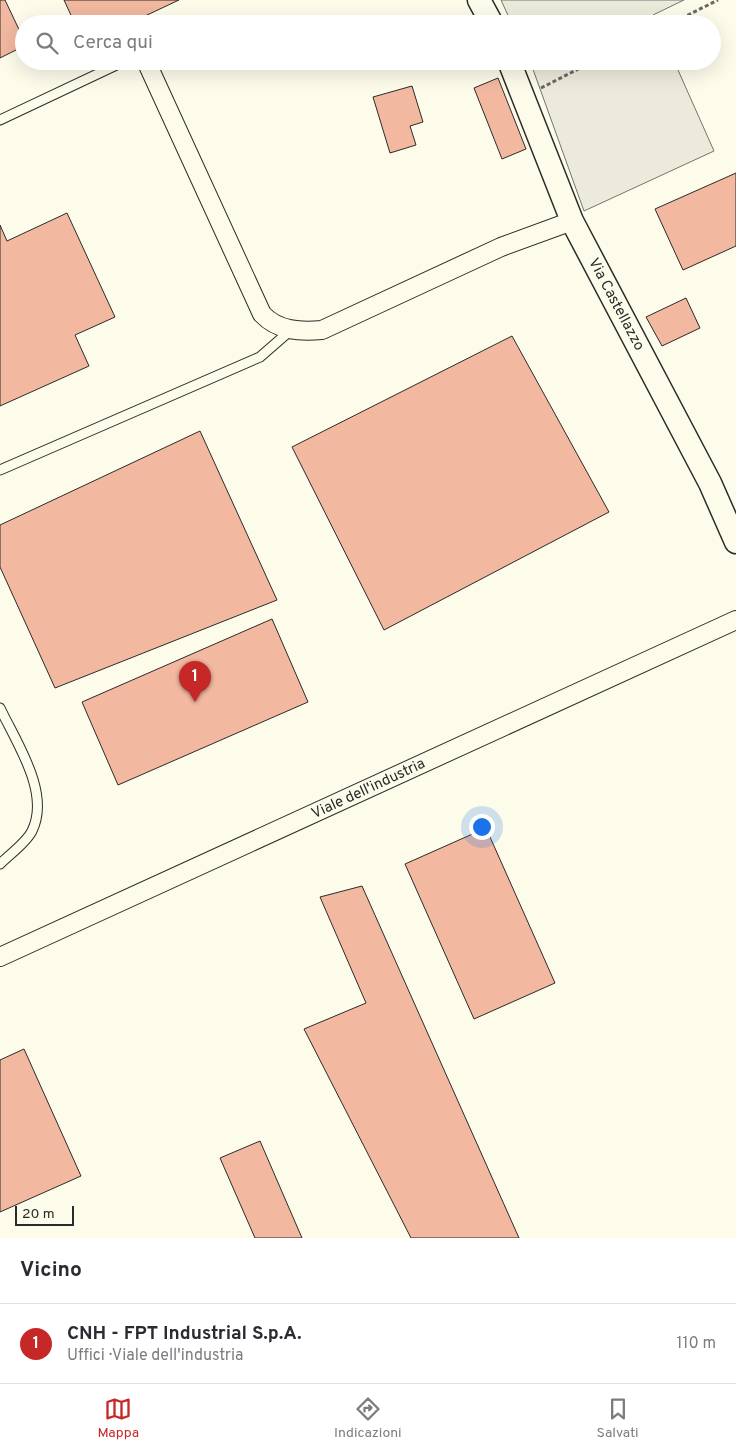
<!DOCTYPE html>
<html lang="it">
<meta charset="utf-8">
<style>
:root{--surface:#fff;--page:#f7f7f7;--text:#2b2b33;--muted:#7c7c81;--line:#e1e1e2;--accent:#c62828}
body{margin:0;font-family:Overpass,sans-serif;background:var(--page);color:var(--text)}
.scale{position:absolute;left:15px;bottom:12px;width:59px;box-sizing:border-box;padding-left:5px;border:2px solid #2b2b2b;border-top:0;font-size:14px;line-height:18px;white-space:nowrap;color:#2b2b2b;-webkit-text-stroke:4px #fdfbea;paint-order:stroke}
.you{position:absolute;left:481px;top:826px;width:18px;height:18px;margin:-12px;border:4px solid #fff;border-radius:50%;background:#1a73e8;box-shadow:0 0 0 8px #1a73e833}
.badge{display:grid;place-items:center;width:32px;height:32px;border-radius:50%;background:var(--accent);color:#fff;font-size:16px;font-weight:700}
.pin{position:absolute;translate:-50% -41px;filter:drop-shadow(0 1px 2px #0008)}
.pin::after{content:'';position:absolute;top:26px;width:18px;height:15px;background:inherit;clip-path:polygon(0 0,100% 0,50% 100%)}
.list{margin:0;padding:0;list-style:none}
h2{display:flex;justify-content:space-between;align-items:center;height:65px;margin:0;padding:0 20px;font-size:21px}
h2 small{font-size:16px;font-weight:400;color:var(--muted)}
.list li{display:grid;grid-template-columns:32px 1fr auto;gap:15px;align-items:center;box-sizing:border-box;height:80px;padding:0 20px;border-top:1px solid var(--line)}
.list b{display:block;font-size:19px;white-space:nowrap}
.list p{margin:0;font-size:16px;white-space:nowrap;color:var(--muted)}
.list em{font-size:16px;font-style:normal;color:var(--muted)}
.icon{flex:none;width:28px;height:28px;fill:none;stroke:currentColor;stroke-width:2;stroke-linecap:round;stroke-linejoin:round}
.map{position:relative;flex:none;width:736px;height:1238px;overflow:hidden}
.search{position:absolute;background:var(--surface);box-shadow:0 5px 20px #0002;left:15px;right:15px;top:15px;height:55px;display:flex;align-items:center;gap:12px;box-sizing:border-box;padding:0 18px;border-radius:28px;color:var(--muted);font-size:19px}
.sheet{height:145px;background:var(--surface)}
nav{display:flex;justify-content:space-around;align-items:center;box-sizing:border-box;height:70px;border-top:1px solid var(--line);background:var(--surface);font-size:14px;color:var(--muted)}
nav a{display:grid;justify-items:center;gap:2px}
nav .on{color:var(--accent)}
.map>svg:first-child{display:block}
</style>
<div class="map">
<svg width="736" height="1238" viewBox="0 0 736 1238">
<rect width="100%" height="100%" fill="#fdfbea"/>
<g fill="#ecebdb" stroke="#74746e">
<polygon points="501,0 684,0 653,15 657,24 512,24"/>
<polygon points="530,61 674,61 714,151 584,211"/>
</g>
<g fill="#f2b8a0" stroke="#2b2b2b">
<polygon points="0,0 5,0 24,40 24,46 0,58"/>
<polygon points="64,0 179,0 128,24 75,24"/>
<polygon points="498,78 526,149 502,159 474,88"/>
<polygon points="412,86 423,122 410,126 416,145 390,153 373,97"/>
<polygon points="736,173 736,246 683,270 655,209"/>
<polygon points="67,213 115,317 75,335 89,366 0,406 0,225 7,241"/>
<polygon points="686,298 700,328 662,346 646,317"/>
<polygon points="512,336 609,512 384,630 292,447"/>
<polygon points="200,431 277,600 55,688 0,567 0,525"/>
<polygon points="272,619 308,702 118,785 82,702"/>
<polygon points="486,828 555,983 474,1019 405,864"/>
<polygon points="362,886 519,1238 411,1238 304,1029 366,1003 320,897"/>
<polygon points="24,1049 81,1176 0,1212 0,1060"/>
<polygon points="260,1141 302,1238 255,1238 220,1158"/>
</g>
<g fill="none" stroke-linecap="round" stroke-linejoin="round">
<g stroke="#2b2b2b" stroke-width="11">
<g id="service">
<polyline points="0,120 125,61"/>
<polyline points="0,470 260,357 291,330"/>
<path d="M0,708C16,742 51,793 32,831C26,843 10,854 0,864"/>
</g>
</g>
<g stroke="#2b2b2b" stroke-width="20">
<g id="minor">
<path d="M146,61L262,314C278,331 300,332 322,330L501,247L572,221"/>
<polyline points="0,957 736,620"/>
</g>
</g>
<g stroke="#2b2b2b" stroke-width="25">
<g id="tertiary">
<polyline points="479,0 492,24"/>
<polyline points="509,61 572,221 710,483 736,542"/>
</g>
</g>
<g stroke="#6a6964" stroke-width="3" stroke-dasharray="4 2.5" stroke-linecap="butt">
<polyline points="670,24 718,0"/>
<polyline points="541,88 594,61"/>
</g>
<use href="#service" stroke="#fdfbea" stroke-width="9"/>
<use href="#minor" stroke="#fdfbea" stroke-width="18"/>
<use href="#tertiary" stroke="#fdfbea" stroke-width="22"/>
</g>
<g text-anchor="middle" stroke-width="4" stroke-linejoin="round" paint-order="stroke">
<g font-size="15" fill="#2b2b2b" stroke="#fdfbea">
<text transform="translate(617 304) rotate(62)" y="5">Via Castellazzo</text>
<text transform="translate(368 788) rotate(-25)" y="5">Viale dell'industria</text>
</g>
</g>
</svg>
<div class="scale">20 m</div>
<div class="you"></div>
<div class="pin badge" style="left:195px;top:702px">1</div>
<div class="search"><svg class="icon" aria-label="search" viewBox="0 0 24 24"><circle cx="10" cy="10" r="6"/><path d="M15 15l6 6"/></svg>Cerca qui</div>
</div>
<section class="sheet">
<h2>Vicino<small></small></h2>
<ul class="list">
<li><span class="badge">1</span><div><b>CNH - FPT Industrial S.p.A.</b><p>Uffici · Viale dell'industria</p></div><em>110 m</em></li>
</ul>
</section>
<nav>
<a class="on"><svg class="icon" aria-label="map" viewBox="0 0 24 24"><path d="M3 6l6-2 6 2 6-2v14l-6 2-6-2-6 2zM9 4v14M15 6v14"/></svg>Mappa</a>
<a><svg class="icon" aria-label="directions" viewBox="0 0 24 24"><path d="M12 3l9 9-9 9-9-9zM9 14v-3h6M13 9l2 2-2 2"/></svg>Indicazioni</a>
<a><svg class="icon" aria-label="saved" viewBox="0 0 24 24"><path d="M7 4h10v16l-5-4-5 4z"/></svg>Salvati</a>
</nav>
